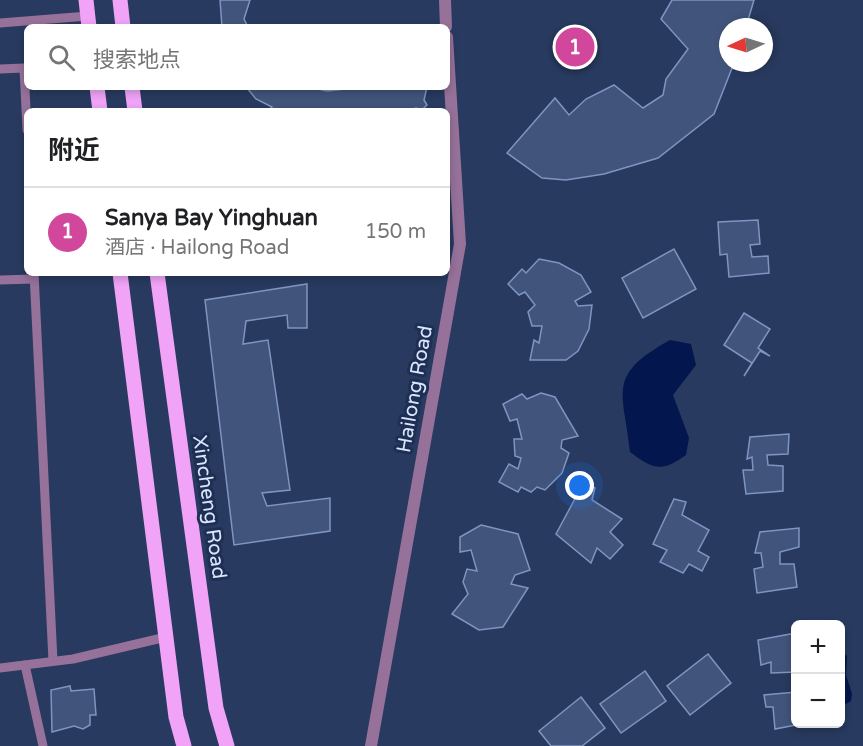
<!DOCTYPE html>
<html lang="zh">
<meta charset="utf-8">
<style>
:root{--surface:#fff;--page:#f6f6f6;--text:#202124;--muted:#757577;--line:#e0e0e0;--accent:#78602b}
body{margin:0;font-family:"Varela Round","Noto Sans SC",sans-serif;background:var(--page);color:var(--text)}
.controls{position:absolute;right:18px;bottom:18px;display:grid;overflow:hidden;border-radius:9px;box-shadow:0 3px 9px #0003}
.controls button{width:54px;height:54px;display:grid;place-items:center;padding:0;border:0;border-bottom:2px solid var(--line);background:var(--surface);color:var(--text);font:30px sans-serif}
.compass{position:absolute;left:719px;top:18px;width:54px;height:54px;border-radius:50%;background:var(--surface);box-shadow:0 3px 9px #0003;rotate:266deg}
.you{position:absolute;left:580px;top:486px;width:21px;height:21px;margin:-15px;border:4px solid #fff;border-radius:50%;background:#1a73e8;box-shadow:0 0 0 9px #1a73e833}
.badge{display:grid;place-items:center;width:39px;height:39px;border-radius:50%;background:var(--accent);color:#fff;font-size:20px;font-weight:700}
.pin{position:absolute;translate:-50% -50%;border:3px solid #fff;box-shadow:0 2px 6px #0006}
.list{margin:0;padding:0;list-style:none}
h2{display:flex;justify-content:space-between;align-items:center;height:78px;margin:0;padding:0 24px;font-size:26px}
h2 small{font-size:20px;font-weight:400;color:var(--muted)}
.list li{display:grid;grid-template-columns:39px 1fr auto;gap:18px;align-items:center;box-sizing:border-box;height:90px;padding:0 24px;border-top:2px solid var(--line)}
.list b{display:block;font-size:22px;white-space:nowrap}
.list p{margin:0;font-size:20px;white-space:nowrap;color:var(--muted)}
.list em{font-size:20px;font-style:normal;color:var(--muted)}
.icon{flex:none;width:33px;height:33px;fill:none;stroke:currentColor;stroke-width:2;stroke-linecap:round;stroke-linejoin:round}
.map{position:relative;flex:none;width:863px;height:746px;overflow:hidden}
.search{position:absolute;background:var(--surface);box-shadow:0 3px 9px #0003;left:24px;top:24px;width:426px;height:66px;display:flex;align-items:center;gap:15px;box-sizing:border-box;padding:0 21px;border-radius:9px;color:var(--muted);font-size:22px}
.panel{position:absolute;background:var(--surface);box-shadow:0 3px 9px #0003;left:24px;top:108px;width:426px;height:168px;border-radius:9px}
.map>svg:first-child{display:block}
</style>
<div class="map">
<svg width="863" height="746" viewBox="0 0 863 746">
<rect width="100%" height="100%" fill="#283a5f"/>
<g fill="#03164e">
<path d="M670,340L691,344L696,365L673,395L689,438L686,455C661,473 653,469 630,452C624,391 605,376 670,340Z"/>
<polygon points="841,650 847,656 846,675 852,694 851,701 844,705 841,703"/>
</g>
<g fill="#41547b" stroke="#7f95c0" stroke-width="1.5">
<polygon points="220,0 250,0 244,19 248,27 222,27"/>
<polygon points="672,0 754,0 746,27 728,27 728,63 734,63 714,114 658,158 604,174 566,180 542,178 507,153 555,98 569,115 586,99 614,85 643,108 663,95 666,79 688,49 661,19"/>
<polygon points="246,87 310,87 327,91 363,87 427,87 424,100 427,105 422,110 416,108 406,111 267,111 272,107 256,99"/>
<polygon points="758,220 760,244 750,245 752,257 768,256 769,273 729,277 727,254 720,255 718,222"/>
<polygon points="674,249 696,289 643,318 622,278"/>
<polygon points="539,259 559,263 581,275 591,292 575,301 578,306 592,305 589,329 578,351 566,360 530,360 534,340 539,343 542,326 532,326 528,312 535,305 525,292 519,295 508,284 522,269 526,273"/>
<polygon points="307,284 307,328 288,328 287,315 246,321 243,344 268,340 290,490 262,493 267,506 330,498 330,531 234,545 205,300"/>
<polygon points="744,313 770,329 758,348 770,356 760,351 744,376 752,363 724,345"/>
<polygon points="541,393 555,397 578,436 562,440 561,448 569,453 562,473 545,490 537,487 531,492 521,487 518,492 499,482 509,464 518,469 521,458 515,456 514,439 522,439 517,419 510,421 503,404 522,394 527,399"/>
<polygon points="789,434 788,454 767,455 768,465 783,466 783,491 746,494 743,470 753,470 752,457 747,459 750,437"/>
<polygon points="584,482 595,488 592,500 622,519 610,532 623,545 610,559 597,548 591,563 556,534"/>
<polygon points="674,499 686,502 682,515 709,530 698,551 709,557 702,571 689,564 683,573 660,562 667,550 653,544"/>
<polygon points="481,525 518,534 530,570 515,575 511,584 528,588 503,627 479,630 452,614 468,594 463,582 467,569 477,571 471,550 460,552 460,537"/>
<polygon points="799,528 799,547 780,552 780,564 794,564 797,587 757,593 754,569 763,567 761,553 755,553 760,532"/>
<polygon points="796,633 796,672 771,673 771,662 761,665 758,640"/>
<polygon points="708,654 731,683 690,715 667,686"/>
<polygon points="645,671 666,701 621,733 600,704"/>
<polygon points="70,686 71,691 94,689 96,715 90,715 90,725 83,729 74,726 52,732 51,690"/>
<polygon points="796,692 796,724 801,724 775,729 773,707 766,707 764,695"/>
<polygon points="581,697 605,728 582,746 551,746 539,731"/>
</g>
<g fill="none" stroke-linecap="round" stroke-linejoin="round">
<g stroke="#967199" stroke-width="9">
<polyline points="0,23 88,16"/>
<polyline points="0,69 24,68 27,130"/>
<polyline points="34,273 53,661"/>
<polyline points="0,280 34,279"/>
<polyline points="25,665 43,746"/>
<polyline points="0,668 73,659 166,637"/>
</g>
<g stroke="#967199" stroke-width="12">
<polyline points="445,0 446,27"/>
<polyline points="371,746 460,244 447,37"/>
</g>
<g stroke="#f0a3f7" stroke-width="15">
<polyline points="86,0 89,27"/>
<polyline points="120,0 123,27"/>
<polyline points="97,87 100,111"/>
<polyline points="132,87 135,111"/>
<polyline points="120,273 176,717 184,746"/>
<polyline points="157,273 216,708 227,746"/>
</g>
</g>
<g text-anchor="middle" stroke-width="6" stroke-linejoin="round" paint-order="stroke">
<g font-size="20" fill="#dae6fd" stroke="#1e2f54">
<text transform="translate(414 389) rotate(-80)" y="7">Hailong Road</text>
<text transform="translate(210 507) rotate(82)" y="7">Xincheng Road</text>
</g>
</g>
</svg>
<div class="controls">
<button>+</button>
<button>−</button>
</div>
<svg class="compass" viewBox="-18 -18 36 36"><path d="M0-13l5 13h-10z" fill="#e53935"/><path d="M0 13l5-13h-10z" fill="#757577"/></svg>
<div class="you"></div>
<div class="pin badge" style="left:575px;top:47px;background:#d1479c">1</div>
<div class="search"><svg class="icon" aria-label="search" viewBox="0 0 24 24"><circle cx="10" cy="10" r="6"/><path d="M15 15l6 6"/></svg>搜索地点</div>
<section class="panel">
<h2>附近<small></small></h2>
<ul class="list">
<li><span class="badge" style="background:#d1479c">1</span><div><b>Sanya Bay Yinghuan</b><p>酒店 · Hailong Road</p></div><em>150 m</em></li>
</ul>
</section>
</div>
